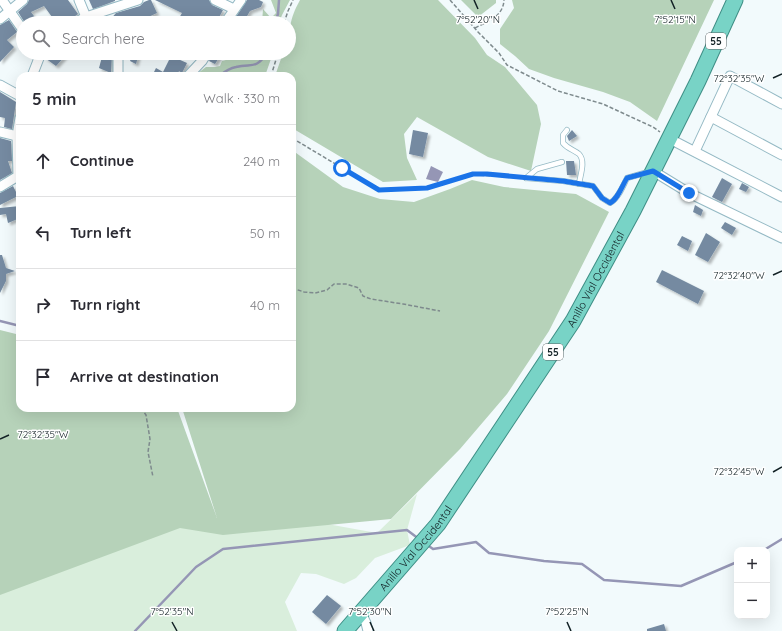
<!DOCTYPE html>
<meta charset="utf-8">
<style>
:root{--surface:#fff;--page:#f7f7f7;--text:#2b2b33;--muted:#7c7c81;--line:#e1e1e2}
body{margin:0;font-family:Quicksand,sans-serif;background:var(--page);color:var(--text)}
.controls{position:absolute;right:12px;bottom:12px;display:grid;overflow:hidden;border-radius:8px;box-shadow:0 4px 16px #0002}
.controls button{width:36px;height:36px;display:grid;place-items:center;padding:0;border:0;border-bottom:1px solid var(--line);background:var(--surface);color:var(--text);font:20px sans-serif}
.stop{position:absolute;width:12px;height:12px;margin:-9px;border:3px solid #1a73e8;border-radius:50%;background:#fff}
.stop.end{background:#1a73e8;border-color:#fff;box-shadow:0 1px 4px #0008}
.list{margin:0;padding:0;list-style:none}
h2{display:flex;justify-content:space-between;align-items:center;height:52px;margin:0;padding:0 16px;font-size:17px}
h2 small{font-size:13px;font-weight:400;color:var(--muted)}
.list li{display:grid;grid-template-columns:26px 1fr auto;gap:12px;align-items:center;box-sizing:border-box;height:72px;padding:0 16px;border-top:1px solid var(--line)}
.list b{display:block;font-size:15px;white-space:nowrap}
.list em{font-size:13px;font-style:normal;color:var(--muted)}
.icon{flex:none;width:22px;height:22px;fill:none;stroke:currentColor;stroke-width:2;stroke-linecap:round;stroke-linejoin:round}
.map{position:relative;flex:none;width:782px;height:631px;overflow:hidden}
.search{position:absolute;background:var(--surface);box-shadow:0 4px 16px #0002;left:16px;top:16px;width:280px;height:44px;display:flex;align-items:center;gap:10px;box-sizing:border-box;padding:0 14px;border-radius:22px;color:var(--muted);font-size:15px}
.panel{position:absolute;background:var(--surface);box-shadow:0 4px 16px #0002;left:16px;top:72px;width:280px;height:340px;border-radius:12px}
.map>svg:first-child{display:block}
</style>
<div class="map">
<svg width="782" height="631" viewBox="0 0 782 631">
<defs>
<filter id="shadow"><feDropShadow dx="2.5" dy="2.5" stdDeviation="1" flood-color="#0004"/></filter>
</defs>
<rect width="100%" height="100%" fill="#f2fafc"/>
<polygon fill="#d9eedc" points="417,494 407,530 410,545 375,558 356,578 344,584 316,574 301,573 285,602 297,631 0,631 0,541 53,516 180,528 327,524 377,533"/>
<g fill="#b6d2b9">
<polygon points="271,0 290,0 282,15 279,23 262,23 263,9 271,18 276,13"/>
<path d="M300,0H438L475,38L487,55L505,67L537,105L541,124L531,171L488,157L417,117L404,134L407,158L417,180L383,182L292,128V76H275L283,53H289C289,30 289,20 300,0Z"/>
<polygon points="461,0 496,0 496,3 478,17"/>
<polygon points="512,0 714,0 657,121 630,102 603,92 554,78 529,69 515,56 500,44 500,29 514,8"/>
<polygon points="237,53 273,53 265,76 194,76 206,67 215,67 220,66 222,61 237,57"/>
<polygon points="292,150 343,187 380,199 414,202 450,189 472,180 504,187 576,194 609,212 549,331 507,394 460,449 391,519 223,535 180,528 0,595 0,330 20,335 20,408 177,408 217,518 182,408 292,408"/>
</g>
<polygon fill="#9596b5" points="431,166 443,172 438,182 426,179"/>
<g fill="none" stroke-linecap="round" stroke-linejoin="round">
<g stroke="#9596b5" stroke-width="2.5">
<polyline points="275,23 278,14 279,0"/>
<path d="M219,76C224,72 230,68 236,67C253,63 255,70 267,53"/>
<polyline points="0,321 20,326"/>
<polyline points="426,544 433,549 476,542 489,553 544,561 582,564 604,580 681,586 737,562"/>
<polyline points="764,550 782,539"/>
<polyline points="135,631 196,567 223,549 407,530 419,539"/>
</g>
</g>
<g fill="#748aa1" filter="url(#shadow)">
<polygon points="29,0 68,0 78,14 65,23 42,23 52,17 44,6 31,12 39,23 25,23 18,12 27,4"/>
<polygon points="89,0 115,0 115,1 93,9"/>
<polygon points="149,0 151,0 157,13 135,23 107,23 116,13 140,6 144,2"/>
<polygon points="155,0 209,0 212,5 223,10 216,23 176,23 182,13"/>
<polygon points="247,0 259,0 263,2 261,7 250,11 243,23 232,23"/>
<polygon points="9,20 17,32 7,40 14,47 0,62 0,25"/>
<polygon points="48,53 68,53 56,66 45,58"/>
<polygon points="103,53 112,53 111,73 99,68"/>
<polygon points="133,53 139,53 136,64 130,61"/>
<polygon points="213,53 222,53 215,64 209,61"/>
<polygon points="171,56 187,63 182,73 179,71 177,76 152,76 156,68 163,72"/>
<polygon points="0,92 16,102 12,129 4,127 5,118 0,117"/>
<polygon points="413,130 428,133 423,157 409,154"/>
<polygon points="572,130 577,136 569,141 567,136"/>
<polygon points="0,138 11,141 12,161 8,161 12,173 0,180"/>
<polygon points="566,161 574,161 576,175 567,175"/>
<polygon points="722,178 732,184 722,202 712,197"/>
<polygon points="742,183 749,187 746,192 739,189"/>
<polygon points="13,186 16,192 20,195 0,205 0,193"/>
<polygon points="695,205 703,210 701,216 693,212"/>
<polygon points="20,206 20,218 8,223 6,214 0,215 0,208"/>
<polygon points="725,222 736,228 732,235 721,228"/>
<polygon points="706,233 720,242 708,262 695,255"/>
<polygon points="682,236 692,241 688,251 677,245"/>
<polygon points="0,255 2,255 6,268 15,271 6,274 6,281 0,293"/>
<polygon points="662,270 704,291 698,304 656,282"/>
<polygon points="327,595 341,606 326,624 312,612"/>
<polygon points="664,624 666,631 647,631 647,629"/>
</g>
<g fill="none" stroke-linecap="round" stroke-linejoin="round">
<g stroke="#94b9c4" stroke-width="6">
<g id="service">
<path d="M567,130L563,135V143C568,149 574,150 579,154C586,161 580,176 579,184"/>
<path d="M526,178L563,181L593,186L602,198L610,203C618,199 623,186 627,178L648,172"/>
<polyline points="526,178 537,169 562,162"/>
</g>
</g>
<g stroke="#94b9c4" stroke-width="11">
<g id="minor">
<polyline points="2,0 23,30"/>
<polyline points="79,0 86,17"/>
<polyline points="215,0 234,9"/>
<polyline points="0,19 23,0"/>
<polyline points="75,23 86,17 138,0"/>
<polyline points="225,23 241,0"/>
<polyline points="32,76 41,53"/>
<polyline points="118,76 118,53"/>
<polyline points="188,76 202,61 207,53"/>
<polyline points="0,85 20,96"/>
<polyline points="711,117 782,155"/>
<polyline points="0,132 17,136"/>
<polyline points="670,139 782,197"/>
<polyline points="695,151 730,76 782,104"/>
<polyline points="653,171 689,193 782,238"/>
<polyline points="0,187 18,176 17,136 20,118"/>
<polyline points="361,613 366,623 368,631"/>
</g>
</g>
<g stroke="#3e8e85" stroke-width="17">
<g id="trunk">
<path id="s1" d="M345,631L438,524L573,321L633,211L698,81L735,0"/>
</g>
</g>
<g stroke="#7e8a8d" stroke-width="1.5" stroke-dasharray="4 2" stroke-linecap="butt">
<polyline points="450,0 478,32 499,53 507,65 558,91 603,104 653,127 660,132"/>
<polyline points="284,23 288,11 293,0"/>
<path d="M475,28C488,21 503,17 504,0"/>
<polyline points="271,76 278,53"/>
<polyline points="292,138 379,190 427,187 473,175 520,177"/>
<polyline points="292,288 304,292 315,293 327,290 334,284 346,284 359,288 363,296 371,299 403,304 440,311"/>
<polyline points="141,408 146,415 150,439 148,452 153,477"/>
</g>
<use href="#service" stroke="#fff" stroke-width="4.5"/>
<use href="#minor" stroke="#fff" stroke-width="9"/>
<use href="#trunk" stroke="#78d3c6" stroke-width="15"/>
</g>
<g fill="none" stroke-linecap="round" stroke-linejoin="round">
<path stroke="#1a73e8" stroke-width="5" d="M342,168L379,190L427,188L473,174H487L563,181L593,186L602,198L610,203C618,199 622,186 627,178L653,171L689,193"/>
</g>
<path fill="none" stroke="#122125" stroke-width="1.5" d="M474,0L478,9M671,0L675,9M773,78L782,74M773,275L782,271M0,439L9,435M773,472L782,467M172,622L177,631M370,622L374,631M567,622L571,631"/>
<g text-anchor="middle" stroke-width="3" stroke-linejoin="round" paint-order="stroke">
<g fill="#fff" stroke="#596466" stroke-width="1">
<rect x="706" y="33" width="20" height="16" rx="3"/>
<rect x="543" y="344" width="20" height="16" rx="3"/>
</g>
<g font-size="10" font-weight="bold" fill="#122125">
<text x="716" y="45">55</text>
<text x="553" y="356">55</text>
</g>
<g font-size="11" fill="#122125" stroke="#fff">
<text dy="4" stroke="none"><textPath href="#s1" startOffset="433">Anillo Vial Occidental</textPath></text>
<text dy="4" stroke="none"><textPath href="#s1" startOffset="109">Anillo Vial Occidental</textPath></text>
</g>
</g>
<g font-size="10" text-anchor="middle" fill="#122125" stroke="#fff" stroke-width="3" stroke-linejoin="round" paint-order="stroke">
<text x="478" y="23">7°52'20"N</text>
<text x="675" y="23">7°52'15"N</text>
<text x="739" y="82">72°32'35"W</text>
<text x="739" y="279">72°32'40"W</text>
<text x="43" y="438">72°32'35"W</text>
<text x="739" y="475">72°32'45"W</text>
<text x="172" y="615">7°52'35"N</text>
<text x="370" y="615">7°52'30"N</text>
<text x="567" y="615">7°52'25"N</text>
</g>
</svg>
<div class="controls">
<button>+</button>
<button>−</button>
</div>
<div class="stop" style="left:342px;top:168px"></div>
<div class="stop end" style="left:689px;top:193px"></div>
<div class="search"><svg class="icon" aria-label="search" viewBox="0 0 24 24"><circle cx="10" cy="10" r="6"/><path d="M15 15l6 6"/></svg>Search here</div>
<section class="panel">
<h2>5 min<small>Walk · 330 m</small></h2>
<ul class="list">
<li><svg class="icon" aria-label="ahead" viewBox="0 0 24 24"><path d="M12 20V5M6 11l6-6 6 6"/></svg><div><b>Continue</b></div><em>240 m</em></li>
<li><svg class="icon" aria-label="left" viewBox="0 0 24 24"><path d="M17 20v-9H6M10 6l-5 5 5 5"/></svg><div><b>Turn left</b></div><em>50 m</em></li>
<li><svg class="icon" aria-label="right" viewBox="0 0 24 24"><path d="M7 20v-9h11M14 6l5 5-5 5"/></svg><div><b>Turn right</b></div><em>40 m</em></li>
<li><svg class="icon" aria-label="arrive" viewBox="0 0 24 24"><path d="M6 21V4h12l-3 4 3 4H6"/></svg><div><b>Arrive at destination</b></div></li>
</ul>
</section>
</div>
